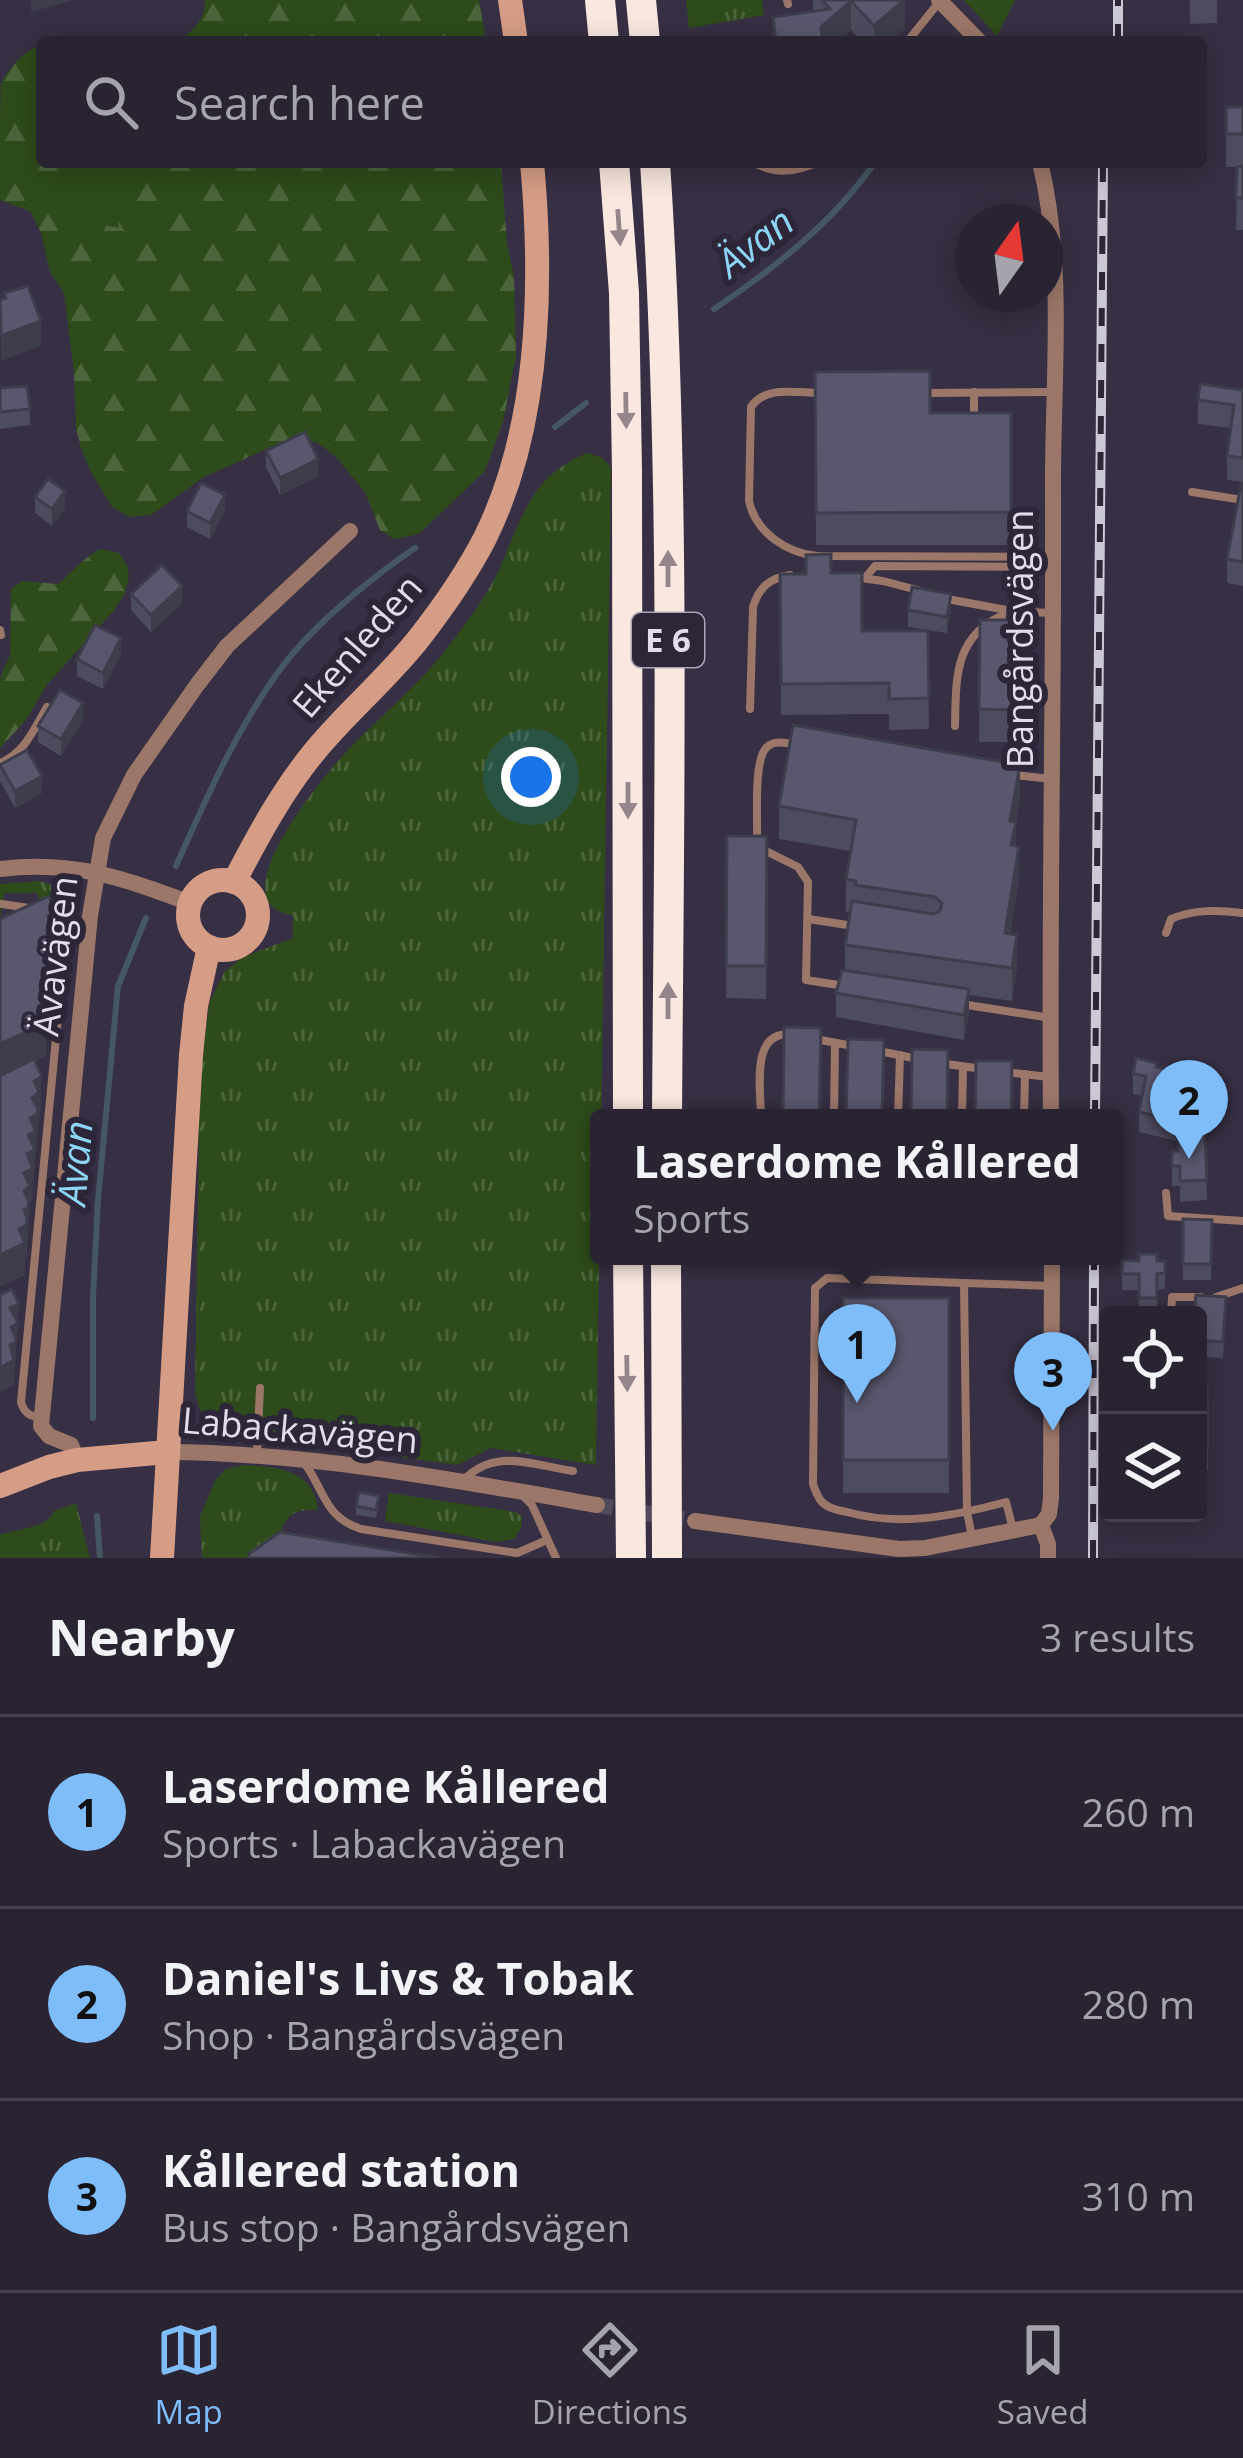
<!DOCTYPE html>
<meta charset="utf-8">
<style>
:root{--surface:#292332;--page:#352f3e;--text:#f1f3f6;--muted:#a5a4ac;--line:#45404d;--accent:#7fbdfa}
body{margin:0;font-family:"Open Sans",sans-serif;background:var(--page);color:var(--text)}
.controls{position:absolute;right:36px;bottom:36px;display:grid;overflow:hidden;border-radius:12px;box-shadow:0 6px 30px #0003}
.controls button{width:108px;height:108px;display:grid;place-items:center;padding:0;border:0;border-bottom:3px solid var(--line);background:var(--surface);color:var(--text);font:60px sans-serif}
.compass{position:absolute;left:955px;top:204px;width:108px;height:108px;border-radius:50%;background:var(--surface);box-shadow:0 6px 30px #0003;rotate:14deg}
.you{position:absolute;left:531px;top:777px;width:42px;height:42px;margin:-30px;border:9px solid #fff;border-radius:50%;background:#1a73e8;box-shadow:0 0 0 18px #1a73e833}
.badge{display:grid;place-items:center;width:78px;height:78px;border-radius:50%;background:var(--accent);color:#111;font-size:39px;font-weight:700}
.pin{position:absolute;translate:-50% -99px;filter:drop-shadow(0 3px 6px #0008)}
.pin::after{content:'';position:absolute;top:63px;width:42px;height:36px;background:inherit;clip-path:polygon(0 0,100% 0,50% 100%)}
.popup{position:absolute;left:590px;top:1109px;width:534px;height:156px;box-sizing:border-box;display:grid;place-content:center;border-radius:12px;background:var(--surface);filter:drop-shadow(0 3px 9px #0005);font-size:39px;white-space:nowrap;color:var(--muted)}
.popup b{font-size:45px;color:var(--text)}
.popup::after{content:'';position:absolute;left:50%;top:100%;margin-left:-24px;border:24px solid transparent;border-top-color:var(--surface)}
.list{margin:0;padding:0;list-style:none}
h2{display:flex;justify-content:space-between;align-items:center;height:156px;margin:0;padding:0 48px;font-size:51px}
h2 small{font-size:39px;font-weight:400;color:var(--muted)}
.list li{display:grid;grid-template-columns:78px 1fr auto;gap:36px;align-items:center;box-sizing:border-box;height:192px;padding:0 48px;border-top:3px solid var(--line)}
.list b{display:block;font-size:45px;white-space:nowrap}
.list p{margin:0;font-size:39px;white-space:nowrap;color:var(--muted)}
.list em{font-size:39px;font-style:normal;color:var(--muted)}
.icon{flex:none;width:66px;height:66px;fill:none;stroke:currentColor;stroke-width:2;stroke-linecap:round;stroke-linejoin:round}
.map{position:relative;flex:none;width:1243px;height:1558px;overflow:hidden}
.search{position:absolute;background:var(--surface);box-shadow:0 6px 30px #0003;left:36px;right:36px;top:36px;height:132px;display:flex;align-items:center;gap:30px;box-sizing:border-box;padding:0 42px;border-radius:12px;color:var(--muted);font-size:45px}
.sheet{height:732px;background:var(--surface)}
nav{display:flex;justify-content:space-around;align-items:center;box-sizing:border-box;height:168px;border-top:3px solid var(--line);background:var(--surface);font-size:33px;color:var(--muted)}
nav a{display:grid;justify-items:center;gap:6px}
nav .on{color:var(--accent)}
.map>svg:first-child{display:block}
</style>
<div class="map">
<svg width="1243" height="1558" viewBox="0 0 1243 1558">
<defs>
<pattern id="grass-tufts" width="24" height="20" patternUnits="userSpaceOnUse" patternTransform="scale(3)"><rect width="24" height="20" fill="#2e4c1b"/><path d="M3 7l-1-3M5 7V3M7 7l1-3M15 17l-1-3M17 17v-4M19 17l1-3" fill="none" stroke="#4c653c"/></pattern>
<pattern id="forest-firs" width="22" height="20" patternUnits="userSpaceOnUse" patternTransform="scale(3)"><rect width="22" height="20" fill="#2e4c1b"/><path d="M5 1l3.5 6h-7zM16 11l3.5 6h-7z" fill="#4c653c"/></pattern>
</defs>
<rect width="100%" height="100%" fill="#372f43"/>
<g fill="url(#grass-tufts)">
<polygon points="686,0 762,0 764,15 689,28"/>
<polygon points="964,0 1015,0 997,36"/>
<path d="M587,453L603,458L611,468L596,1465L491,1448L457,1465L217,1432C202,1421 199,1408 195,1390L200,1067L210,1001L225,971L243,957L293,938V915C221,906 309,796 331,769C364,729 407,698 440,657C460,631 483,603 497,574C522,521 527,478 587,453Z"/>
<path d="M39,881C53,885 67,890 71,905L64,911L41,906L37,893H4L0,920V884Z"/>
<path d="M245,1465C277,1467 314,1470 318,1510C299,1510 291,1510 282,1528L288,1543L269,1558H202L200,1516L216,1479L226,1469Z"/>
<polygon points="389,1493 516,1512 522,1517 521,1528 514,1539 496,1542 385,1521"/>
<path d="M76,1503L90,1558H0V1535C19,1528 46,1529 54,1511Z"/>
</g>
<g fill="url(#forest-firs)">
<path d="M205,0H479L486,42H177C192,32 206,19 205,0Z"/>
<path d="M42,45V162H501L507,243L514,276L516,355L503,422L485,471L419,534L394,539L380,530L365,492L335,456L318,443L293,437L204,477L151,515L129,517L112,507L90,470L81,448L76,428L74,372L64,293L50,272L41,233L30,211L0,200C0,180 0,97 1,84C8,68 26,49 42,45Z"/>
<path d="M101,549L119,553L127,565L129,576L125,593L115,609L46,686L26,720L0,748V678L10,655L11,589L22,581L58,584C73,572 83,557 101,549Z"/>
</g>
<polygon fill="#2e4c1b" points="69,162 131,162 118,228 59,215"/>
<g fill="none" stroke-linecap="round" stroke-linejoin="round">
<g stroke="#445763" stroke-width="6">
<path d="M714,309C773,269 834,222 875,162"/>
<polyline points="555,427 586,403"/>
<path d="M176,866C207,796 245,710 294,652C326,615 374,576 415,548"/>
<polyline points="93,1418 93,1297 98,1200 118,986 146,918"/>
<polyline points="97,1516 100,1558"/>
</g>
<polyline stroke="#51495c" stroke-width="16" stroke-dasharray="16 8" stroke-linecap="butt" points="597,1505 695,1521"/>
<g stroke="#9b7769" stroke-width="8">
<polyline points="787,0 788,4"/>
<polyline points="907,42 940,1"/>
<path d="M753,162C775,175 795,172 818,162"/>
<path d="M820,393C797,393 765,385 751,407L749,501C756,533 787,553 817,556L1054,557"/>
<polyline points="925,393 1054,392"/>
<polyline points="974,421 974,392"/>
<polyline points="1192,492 1243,500"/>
<polyline points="853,577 883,581 921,591"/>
<polyline points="865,578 875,566 1052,567"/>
<polyline points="947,599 1012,611 1050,613"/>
<polyline points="0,630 1,635"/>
<path d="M750,709L753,607C759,587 770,578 790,575"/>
<path d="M955,726C956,676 954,634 1008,613"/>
<path d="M797,745C787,743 775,740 767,747C753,759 758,820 757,839L762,849L798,867L808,882L806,980L845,986"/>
<path d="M0,763C24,754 34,729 47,707"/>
<polyline points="1013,775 1052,779"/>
<polyline points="2,904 35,909"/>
<polyline points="808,919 854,926"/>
<path d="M1166,933L1171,919C1194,909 1219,910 1243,913"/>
<polyline points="961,1004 1051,1018"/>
<polyline points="815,1039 853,1046"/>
<polyline points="874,1050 918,1059"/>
<polyline points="939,1063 983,1069"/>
<polyline points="1004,1072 1049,1077"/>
<path d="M761,1118C761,1089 749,1027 795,1035"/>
<polyline points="834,1118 835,1043"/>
<polyline points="898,1118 900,1055"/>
<polyline points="962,1118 963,1067"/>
<polyline points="1024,1118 1025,1074"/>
<polyline points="1166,1193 1168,1216 1243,1221"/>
<polyline points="1016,1256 1050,1257"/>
<path d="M964,1283L827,1278L815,1288L813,1484C815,1490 818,1497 821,1501C828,1509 838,1510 847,1512C900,1527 954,1516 1006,1502L1013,1529"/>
<polyline points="1216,1297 1243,1288"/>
<polyline points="1171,1315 1172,1297 1201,1297"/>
<path d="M42,1417C30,1417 24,1413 21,1402L68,913"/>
<polyline points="257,1454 260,1388"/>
<path d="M305,1464C325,1491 324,1517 361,1529L517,1553L547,1540"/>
<path d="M463,1481C494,1447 533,1465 573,1471"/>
<polyline points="523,1496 532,1505 556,1558"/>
<polyline points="972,1537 967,1512 964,1283 1052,1286"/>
</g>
<g stroke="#9b7769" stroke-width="16">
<polyline points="939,0 980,42"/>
<path d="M1040,162C1065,265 1053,375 1053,480C1054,693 1049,905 1051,1118"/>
<path d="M0,869C73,860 123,878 190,903"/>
<path d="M167,1452C311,1453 455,1480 597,1505"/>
<polyline points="77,1460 71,1445 49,1436 41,1426 90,916 103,838 134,775 197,685 227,646 350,531"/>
<polyline points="695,1521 899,1549 925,1548 1041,1525"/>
<polyline points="1048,1558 1048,1544 1041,1525 1049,1514 1051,1498 1052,1256"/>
</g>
<g stroke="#d69d86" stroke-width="24">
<polyline points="510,0 516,42"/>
<circle cx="223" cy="915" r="35"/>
<path d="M234,882C258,836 282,791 315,751C348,711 388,678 420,637C444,606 467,573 485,538C540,427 543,283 532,162"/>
<polyline points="0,1486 49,1467 77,1460 167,1452"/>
<polyline points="162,1558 191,1055 196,1006 209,947"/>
</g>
<g stroke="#fae8e0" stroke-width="30">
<polyline points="600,0 604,42"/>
<polyline points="641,0 645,42"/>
<polyline points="614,162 624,293 627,472 628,1118"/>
<path d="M655,162C676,480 669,799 667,1118"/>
<polyline points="628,1256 631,1558"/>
<polyline points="666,1256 667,1558"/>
</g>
<g stroke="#cdc8d6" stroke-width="10">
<g id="rail">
<polyline points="1118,42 1118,0"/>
<polyline points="1095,1118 1103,162"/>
<polyline points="1093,1558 1094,1256"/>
</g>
</g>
<use href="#rail" stroke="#2d2538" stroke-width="6" stroke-dasharray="18" stroke-linecap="butt"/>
</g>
<g fill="#4d4b5e">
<polygon points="813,0 905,0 905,29 890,42 862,42 851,30 838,42 773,42 773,17 813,12"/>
<polygon points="1190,0 1217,0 1217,23 1190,24"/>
<polygon points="1226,107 1243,107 1243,230 1236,230 1237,167 1226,167"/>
<polygon points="815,372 930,413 1011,413 1011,545 816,545"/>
<polygon points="0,388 30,409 30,425 0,429"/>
<polygon points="1243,390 1243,482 1227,480 1227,456 1231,428 1198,424 1198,400"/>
<polygon points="266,451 318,476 280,495 266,467"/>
<polygon points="1243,484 1243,586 1227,583 1227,559"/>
<polygon points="35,497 65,508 52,526 35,513"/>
<polygon points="187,511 225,511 210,539 187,527"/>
<polygon points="831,573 862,631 928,631 929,729 889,730 889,714 781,715 780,574"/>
<polygon points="131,594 182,603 151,632 131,610"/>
<polygon points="1033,605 1032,701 1020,701 1019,742 979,742 980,620 1007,620"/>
<polygon points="908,610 951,610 947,633 908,627"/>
<polygon points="121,655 103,689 77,676 77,659"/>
<polygon points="83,720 61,756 38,742 38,726"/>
<polygon points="0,765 42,793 15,808 0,781"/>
<polygon points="1020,797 1016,824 1016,846 1019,879 1010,934 1017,967 1012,1001 969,995 969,1014 964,1040 836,1017 836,993 845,971 845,945 850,912 846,912 846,879 850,851 779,839 779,806"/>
<polygon points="727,836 767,836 766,999 726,998"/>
<polygon points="1157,1067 1217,1098 1211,1133 1205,1133 1207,1200 1180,1202 1180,1186 1172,1186 1172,1151 1177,1151 1177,1141 1139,1132 1139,1112 1142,1096 1133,1094 1133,1074"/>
<polygon points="1183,1219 1212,1220 1211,1280 1183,1280"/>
<polygon points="1122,1260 1165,1261 1165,1289 1157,1290 1157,1314 1139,1314 1139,1290 1122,1290"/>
<rect x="843" y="1298" width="106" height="195"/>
<polygon points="1226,1314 1223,1358 1198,1357 1198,1315"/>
<polygon points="1198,1386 1207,1386 1208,1470 1198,1470"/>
<polygon points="379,1504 376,1518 356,1515 356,1506"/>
</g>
<g fill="#3e3d4c">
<polygon points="31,0 74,0 31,12"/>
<polygon points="905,0 905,29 890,42 874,42 874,26"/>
<polygon points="851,1 851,30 838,42 821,42 821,27"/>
<polygon points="41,321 41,346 1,361 1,336"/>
<polygon points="318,459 318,476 280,495 280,478"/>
<polygon points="65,491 65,508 52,526 52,509"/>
<polygon points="225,495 225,511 210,539 210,523"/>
<polygon points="182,586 182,603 151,632 151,615"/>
<polygon points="951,594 951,610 947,633 947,617"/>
<polygon points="121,638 121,655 103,689 103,673"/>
<polygon points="83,703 83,720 61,756 61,739"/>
<polygon points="1020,765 1020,797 1016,824 1016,854 1011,878 1010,821"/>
<polygon points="42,776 42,793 15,808 15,791"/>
<polygon points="1019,847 1019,879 1005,965 1005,933"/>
<polygon points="56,912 55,963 53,964 53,980 51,981 48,1035 46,1037 46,1056 0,1077 0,1044 42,990 48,916"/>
<polygon points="1017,935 1017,967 1012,1001 1012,968"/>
<polygon points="969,989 969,1014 964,1040 964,1015"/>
<polygon points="41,1074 41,1106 38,1126 32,1202 30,1203 27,1258 25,1259 25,1275 0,1287 0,1255 24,1173 34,1081"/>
<polygon points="1217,1078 1217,1098 1211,1133 1211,1113"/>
<polygon points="19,1304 14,1385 0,1392 0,1368 10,1308"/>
</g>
<g fill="#59576d" stroke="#3e3d4c" stroke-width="3">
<polygon points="822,0 904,0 874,26 851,1 821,27 823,42 776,42 773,17 830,9"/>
<rect x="1226" y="107" width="17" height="27"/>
<polygon points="1243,166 1243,198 1236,198 1237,167"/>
<polygon points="28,286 41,321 1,336 0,300 6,298 4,293"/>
<polygon points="930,371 930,413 1011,413 1011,512 816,513 815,372"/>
<polygon points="1200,384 1243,390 1243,458 1227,456 1234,405 1198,400"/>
<polygon points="27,386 30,409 0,412 0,388"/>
<polygon points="305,432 318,459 280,478 266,451"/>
<polygon points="48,479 65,491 52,509 35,497"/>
<polygon points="201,483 225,495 210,523 187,511"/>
<polygon points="1241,484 1243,484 1243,562 1227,559"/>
<polygon points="831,554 831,573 862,573 862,631 928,631 929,698 889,699 889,683 781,684 780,574 806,574 806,555"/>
<polygon points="162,565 182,586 151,615 131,594"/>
<polygon points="912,587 951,594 947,617 908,610"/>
<polygon points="1008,604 1033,605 1032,668 1020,668 1019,710 979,709 980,620 1007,620"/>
<polygon points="95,625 121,638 103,673 77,659"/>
<polygon points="60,690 83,703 61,739 38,726"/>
<polygon points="793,725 1020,765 1010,821 1016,822 1011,845 1019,847 1005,933 1017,935 1012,968 845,945 852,901 933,914 940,911 942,903 935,897 855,885 856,881 846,879 856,820 779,806"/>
<polygon points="27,750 42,776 15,791 0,765"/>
<polygon points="727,836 767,836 766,966 726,966"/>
<polygon points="49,896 56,912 48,916 55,930 47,934 53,948 45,952 51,966 43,971 50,985 42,990 48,1002 41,1008 46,1023 0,1044 0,919"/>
<polygon points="842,970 969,989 964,1015 836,993"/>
<polygon points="784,1027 821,1028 819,1118 783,1118"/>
<polygon points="848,1039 884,1040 882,1118 846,1118"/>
<polygon points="912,1049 948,1050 947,1118 911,1118"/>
<polygon points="1136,1058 1157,1063 1156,1067 1217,1078 1211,1113 1204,1113 1207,1180 1180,1181 1180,1166 1172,1166 1172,1151 1178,1151 1177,1121 1139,1112 1146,1076 1133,1074"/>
<polygon points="34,1059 41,1074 41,1077 34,1081 39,1092 32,1098 38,1109 37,1114 30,1118 36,1131 28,1135 34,1147 34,1150 27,1154 32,1166 32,1169 24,1173 30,1186 24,1191 29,1202 28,1208 24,1210 27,1217 27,1225 19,1229 25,1243 0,1255 0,1076"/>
<polygon points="976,1061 1012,1061 1011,1118 975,1118"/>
<polygon points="1183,1219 1212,1220 1211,1264 1183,1264"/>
<polygon points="1139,1254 1157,1254 1157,1261 1165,1261 1165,1273 1157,1274 1157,1298 1139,1298 1139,1274 1122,1274 1122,1260 1139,1261"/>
<polygon points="12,1289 19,1304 10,1308 18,1323 11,1327 16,1338 16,1342 10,1345 14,1360 0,1368 0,1295"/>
<polygon points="1196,1295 1226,1297 1223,1342 1198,1340 1198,1315 1194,1315"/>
<rect x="843" y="1298" width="106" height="162"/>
<polygon points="1198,1386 1207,1386 1208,1446 1198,1446"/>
<polygon points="359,1492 379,1496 376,1510 356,1506"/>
<polygon points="280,1532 439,1558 249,1558 249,1554"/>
</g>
<defs><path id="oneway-solid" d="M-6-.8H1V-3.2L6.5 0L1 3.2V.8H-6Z" transform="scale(3)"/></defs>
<g fill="#94868c">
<use href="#oneway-solid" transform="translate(619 227) rotate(86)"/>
<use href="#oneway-solid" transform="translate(626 410) rotate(89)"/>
<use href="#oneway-solid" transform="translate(668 569) rotate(-90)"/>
<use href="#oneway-solid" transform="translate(628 800) rotate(90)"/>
<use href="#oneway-solid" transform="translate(668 1001) rotate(-90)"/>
<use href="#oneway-solid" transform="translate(627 1373) rotate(89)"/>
</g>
<g text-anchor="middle" stroke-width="12" stroke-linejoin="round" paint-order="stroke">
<rect fill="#2d2538" stroke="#aca6b5" stroke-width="3" x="632" y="613" width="72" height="54" rx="9"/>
<g font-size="33" font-weight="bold" fill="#e2ddea">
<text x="668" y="652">E 6</text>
</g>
<g font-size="36" fill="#e2ddea" stroke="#2d2538">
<text transform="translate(1020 639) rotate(-90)" y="13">Bangårdsvägen</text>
<text transform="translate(357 646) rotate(-49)" y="13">Ekenleden</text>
<text transform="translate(55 956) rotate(-83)" y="13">Ävavägen</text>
<text transform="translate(300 1430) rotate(5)" y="13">Labackavägen</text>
</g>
<g font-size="39" font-style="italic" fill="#8cd5f4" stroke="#2d2538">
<text transform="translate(755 242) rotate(-38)" y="14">Ävan</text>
<text transform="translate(75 1163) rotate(-85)" y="14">Ävan</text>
</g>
</g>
</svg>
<div class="controls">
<button><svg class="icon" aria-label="locate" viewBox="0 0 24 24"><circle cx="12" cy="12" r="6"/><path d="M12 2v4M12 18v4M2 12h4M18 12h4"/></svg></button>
<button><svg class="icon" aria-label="layers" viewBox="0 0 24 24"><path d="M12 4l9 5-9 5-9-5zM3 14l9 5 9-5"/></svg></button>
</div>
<svg class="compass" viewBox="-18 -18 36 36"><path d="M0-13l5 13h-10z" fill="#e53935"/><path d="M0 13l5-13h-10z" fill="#a5a4ac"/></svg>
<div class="you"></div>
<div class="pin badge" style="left:857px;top:1403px">1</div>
<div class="popup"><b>Laserdome Kållered</b>Sports</div>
<div class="pin badge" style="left:1189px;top:1159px">2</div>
<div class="pin badge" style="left:1053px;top:1431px">3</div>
<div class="search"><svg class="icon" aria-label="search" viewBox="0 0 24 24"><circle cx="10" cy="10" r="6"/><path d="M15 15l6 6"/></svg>Search here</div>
</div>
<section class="sheet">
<h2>Nearby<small>3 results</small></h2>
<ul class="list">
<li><span class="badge">1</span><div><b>Laserdome Kållered</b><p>Sports · Labackavägen</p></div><em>260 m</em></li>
<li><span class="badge">2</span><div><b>Daniel's Livs &amp; Tobak</b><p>Shop · Bangårdsvägen</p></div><em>280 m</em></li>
<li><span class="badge">3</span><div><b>Kållered station</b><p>Bus stop · Bangårdsvägen</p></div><em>310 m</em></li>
</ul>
</section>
<nav>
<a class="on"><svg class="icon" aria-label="map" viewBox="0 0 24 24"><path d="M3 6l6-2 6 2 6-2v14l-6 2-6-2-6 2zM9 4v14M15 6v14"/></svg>Map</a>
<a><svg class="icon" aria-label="directions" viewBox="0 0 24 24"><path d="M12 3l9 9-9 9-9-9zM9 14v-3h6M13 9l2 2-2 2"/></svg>Directions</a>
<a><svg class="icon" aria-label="saved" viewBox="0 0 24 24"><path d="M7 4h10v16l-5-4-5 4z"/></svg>Saved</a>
</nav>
